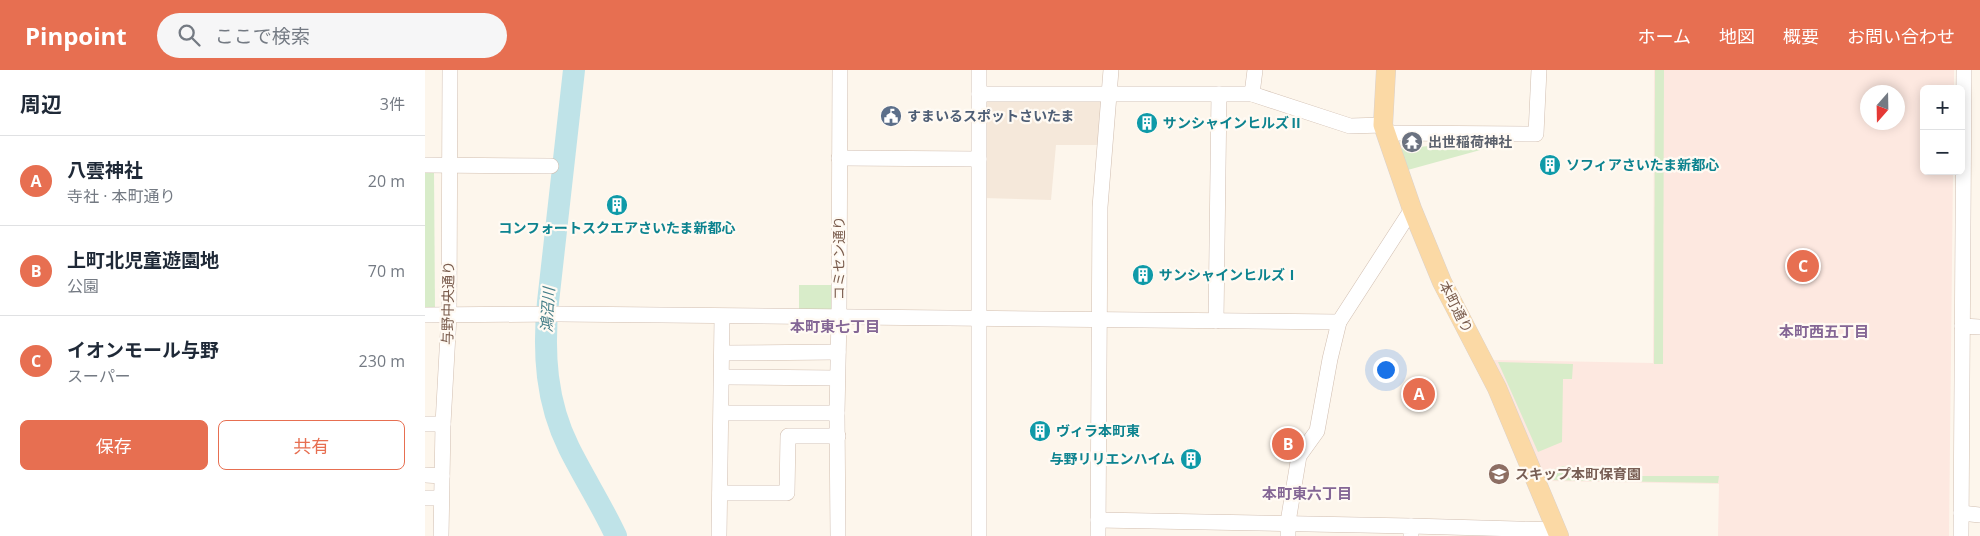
<!DOCTYPE html>
<html lang="ja">
<meta charset="utf-8">
<style>
:root{--surface:#fff;--page:#f6f6f7;--text:#1f2937;--muted:#747a83;--line:#e0e1e3;--accent:#e76f51}
body{margin:0;font-family:"Open Sans","Noto Sans JP",sans-serif;background:var(--page);color:var(--text)}
.controls{position:absolute;right:15px;top:15px;display:grid;overflow:hidden;border-radius:8px;box-shadow:0 2px 12px #0003}
.controls button{width:45px;height:45px;display:grid;place-items:center;padding:0;border:0;border-bottom:1px solid var(--line);background:var(--surface);color:var(--text);font:25px sans-serif}
.compass{position:absolute;left:1435px;top:15px;width:45px;height:45px;border-radius:50%;background:var(--surface);box-shadow:0 2px 12px #0003;rotate:200deg}
.you{position:absolute;left:960px;top:299px;width:18px;height:18px;margin:-12px;border:4px solid #fff;border-radius:50%;background:#1a73e8;box-shadow:0 0 0 8px #1a73e833}
.badge{display:grid;place-items:center;width:32px;height:32px;border-radius:50%;background:var(--accent);color:#fff;font-size:16px;font-weight:700}
.pin{position:absolute;translate:-50% -50%;border:2px solid #fff;box-shadow:0 1px 5px #0006}
.list{margin:0;padding:0;list-style:none}
h2{display:flex;justify-content:space-between;align-items:center;height:65px;margin:0;padding:0 20px;font-size:21px}
h2 small{font-size:16px;font-weight:400;color:var(--muted)}
.list li{display:grid;grid-template-columns:32px 1fr auto;gap:15px;align-items:center;box-sizing:border-box;height:90px;padding:0 20px;border-top:1px solid var(--line)}
.list b{display:block;font-size:19px;white-space:nowrap}
.list p{margin:0;font-size:16px;white-space:nowrap;color:var(--muted)}
.list em{font-size:16px;font-style:normal;color:var(--muted)}
.actions{display:flex;gap:10px;padding:15px 20px}
.actions a{flex:1;padding:11px 0;border:1px solid var(--accent);border-radius:8px;text-align:center;font-size:18px;color:var(--accent)}
.actions .main{background:var(--accent);color:#fff}
.icon{flex:none;width:28px;height:28px;fill:none;stroke:currentColor;stroke-width:2;stroke-linecap:round;stroke-linejoin:round}
.map{position:relative;flex:none;width:1555px;height:466px;overflow:hidden}
header{display:flex;align-items:center;gap:30px;box-sizing:border-box;height:70px;padding:0 25px;background:var(--accent);color:#fff}
header strong{font-size:24px}
nav{display:flex;gap:28px;margin-inline-start:auto;font-size:18px}
.search{width:350px;height:45px;background:var(--page);display:flex;align-items:center;gap:12px;box-sizing:border-box;padding:0 18px;border-radius:28px;color:var(--muted);font-size:19px}
main{display:flex}
aside{flex:1;background:var(--surface)}
.map>svg:first-child{display:block}
</style>
<header>
<strong>Pinpoint</strong>
<div class="search"><svg class="icon" aria-label="search" viewBox="0 0 24 24"><circle cx="10" cy="10" r="6"/><path d="M15 15l6 6"/></svg>ここで検索</div>
<nav><a>ホーム</a><a>地図</a><a>概要</a><a>お問い合わせ</a></nav>
</header>
<main>
<aside>
<h2>周辺<small>3件</small></h2>
<ul class="list">
<li><span class="badge">A</span><div><b>八雲神社</b><p>寺社 · 本町通り</p></div><em>20 m</em></li>
<li><span class="badge">B</span><div><b>上町北児童遊園地</b><p>公園</p></div><em>70 m</em></li>
<li><span class="badge">C</span><div><b>イオンモール与野</b><p>スーパー</p></div><em>230 m</em></li>
</ul>
<div class="actions"><a class="main">保存</a><a>共有</a></div>
</aside>
<div class="map">
<svg width="1555" height="466" viewBox="0 0 1555 466">
<rect width="100%" height="100%" fill="#fdf6ec"/>
<polygon fill="#f5e8da" points="563,28 674,29 679,35 675,75 631,75 626,130 559,128 558,35"/>
<path fill="#fde8e0" fill-rule="evenodd" d="M1229,0H1529V19H1499V101H1528L1524,466H1293L1294,414L1120,411L1068,290L1228,293ZM1442,22H1472V52H1442Z"/>
<g fill="#d8ecc9">
<polygon points="1230,0 1239,0 1238,294 1229,294"/>
<polygon points="1004,66 1059,66 1059,79 979,101 971,79 1004,76"/>
<polygon points="0,101 9,101 10,239 0,238"/>
<rect x="374" y="215" width="33" height="27"/>
<polygon points="1073,292 1148,294 1147,309 1138,309 1137,372 1113,382"/>
<polygon points="852,369 877,369 871,379 852,378"/>
<polygon points="1138,396 1166,406 1294,406 1293,413 1121,410 1118,404"/>
</g>
<g fill="none" stroke-linecap="round" stroke-linejoin="round">
<path stroke="#bfe3e8" stroke-width="22" d="M149,0L123,232C118,283 121,332 144,378C159,408 177,436 191,466"/>
<g stroke="#d1beb0" stroke-width="16">
<g id="minor">
<polyline points="554,24 827,24 925,56 958,55"/>
<polyline points="827,24 830,0"/>
<polyline points="960,63 1111,64 1114,0"/>
<polyline points="414,88 554,89"/>
<polyline points="0,95 126,96"/>
<polyline points="0,245 134,244 914,252"/>
<polyline points="791,251 794,24"/>
<polyline points="1537,256 1555,257"/>
<polyline points="297,283 413,282"/>
<polyline points="297,307 412,308"/>
<polyline points="297,343 412,343"/>
<polyline points="0,354 18,354"/>
<polyline points="0,405 17,406"/>
<polyline points="295,423 362,423 363,366 413,366"/>
<polyline points="0,428 16,428"/>
<polyline points="1536,443 1555,445"/>
<polyline points="673,450 986,456 986,466"/>
<polyline points="986,456 1131,460"/>
<polyline points="16,466 18,354 24,245 25,0"/>
<polyline points="294,466 297,247"/>
<polyline points="413,466 412,343 414,246 415,0"/>
<polyline points="554,466 554,0"/>
<polyline points="673,466 675,137 686,0"/>
<polyline points="863,466 863,452 874,386 892,361 905,289 914,252 987,139"/>
<polyline points="1536,466 1539,0"/>
</g>
</g>
<g stroke="#dad1cd" stroke-width="20">
<polyline id="major" points="961,0 958,55 987,139 1017,212 1072,318 1134,466"/>
</g>
<use href="#minor" stroke="#fff" stroke-width="15"/>
<use href="#major" stroke="#fbd9a5" stroke-width="19"/>
</g>
<defs>
<g id="civic-disc" transform="scale(1.125)"><circle r="9.5" fill="#5c6f8a" stroke="#fffaf3"/><path d="M-.6-6.5H3V-4.5H.6V-3L4-1V1h2V6H-6V1h2V-1L-.6-3ZM-1.2 2.5V6h2.4V2.5Z" fill="#fff"/></g>
<g id="building-disc" transform="scale(1.125)"><circle r="9.5" fill="#0f9aa8" stroke="#fffaf3"/><path d="M-4-6H4V6H1V3H-1V6H-4ZM-2.5-4.3h1.7v1.8h-1.7ZM.8-4.3h1.7v1.8H.8ZM-2.5-1h1.7V.8h-1.7ZM.8-1h1.7V.8H.8Z" fill="#fff"/></g>
<g id="temple-disc" transform="scale(1.125)"><circle r="9.5" fill="#6b7280" stroke="#fffaf3"/><path d="M0-6L5-2H3V0L6.5 2.5H4V6H1.5V3h-3V6H-4V2.5H-6.5L-3 0V-2H-5Z" fill="#fff"/></g>
<g id="school-disc" transform="scale(1.125)"><circle r="9.5" fill="#8d6e63" stroke="#fffaf3"/><path d="M0-5L7-2L0 1L-7-2ZM-4 1L0 2.5L4 1V4Q0 6-4 4Z" fill="#fff"/></g>
</defs>
<g fill-rule="evenodd">
<use href="#civic-disc" x="466" y="46"/>
<use href="#building-disc" x="722" y="53"/>
<use href="#temple-disc" x="987" y="72"/>
<use href="#building-disc" x="1125" y="95"/>
<use href="#building-disc" x="192" y="135"/>
<use href="#building-disc" x="718" y="205"/>
<use href="#building-disc" x="615" y="361"/>
<use href="#building-disc" x="766" y="389"/>
<use href="#school-disc" x="1074" y="404"/>
</g>
<g text-anchor="middle" stroke-width="4.5" stroke-linejoin="round" paint-order="stroke">
<g font-size="14" font-weight="bold" fill="#4e5e75" stroke="#fffaf3" text-anchor="start">
<text x="482" y="51">すまいるスポットさいたま</text>
</g>
<g font-size="14" font-weight="bold" fill="#0d838f" stroke="#fffaf3" text-anchor="start">
<text x="738" y="58">サンシャインヒルズⅡ</text>
<text x="1141" y="100">ソフィアさいたま新都心</text>
<text x="192" y="163" text-anchor="middle">コンフォートスクエアさいたま新都心</text>
<text x="734" y="210">サンシャインヒルズⅠ</text>
<text x="631" y="366">ヴィラ本町東</text>
<text x="750" y="394" text-anchor="end">与野リリエンハイム</text>
</g>
<g font-size="14" font-weight="bold" fill="#5b616d" stroke="#fffaf3" text-anchor="start">
<text x="1003" y="77">出世稲荷神社</text>
</g>
<g font-size="14" fill="#7a5c4d" stroke="#fffaf3">
<text transform="translate(414 188) rotate(-90)" y="5">コミセン通り</text>
<text transform="translate(23 233) rotate(-89)" y="5">与野中央通り</text>
<text transform="translate(1031 237) rotate(63)" y="5">本町通り</text>
</g>
<g font-size="14" font-weight="bold" fill="#785e54" stroke="#fffaf3" text-anchor="start">
<text x="1090" y="409">スキップ本町保育園</text>
</g>
<g font-size="15" font-style="italic" fill="#437c86" stroke="#fffaf3">
<text transform="translate(123 240) rotate(-87)" y="5">鴻沼川</text>
</g>
<g font-size="15" font-weight="bold" fill="#846695" stroke="#fffaf3">
<text x="410" y="262">本町東七丁目</text>
<text x="1399" y="267">本町西五丁目</text>
<text x="882" y="429">本町東六丁目</text>
</g>
</g>
</svg>
<div class="controls">
<button>+</button>
<button>−</button>
</div>
<svg class="compass" viewBox="-18 -18 36 36"><path d="M0-13l5 13h-10z" fill="#e53935"/><path d="M0 13l5-13h-10z" fill="#747a83"/></svg>
<div class="you"></div>
<div class="pin badge" style="left:994px;top:324px">A</div>
<div class="pin badge" style="left:863px;top:374px">B</div>
<div class="pin badge" style="left:1378px;top:196px">C</div>
</div>
</main>
